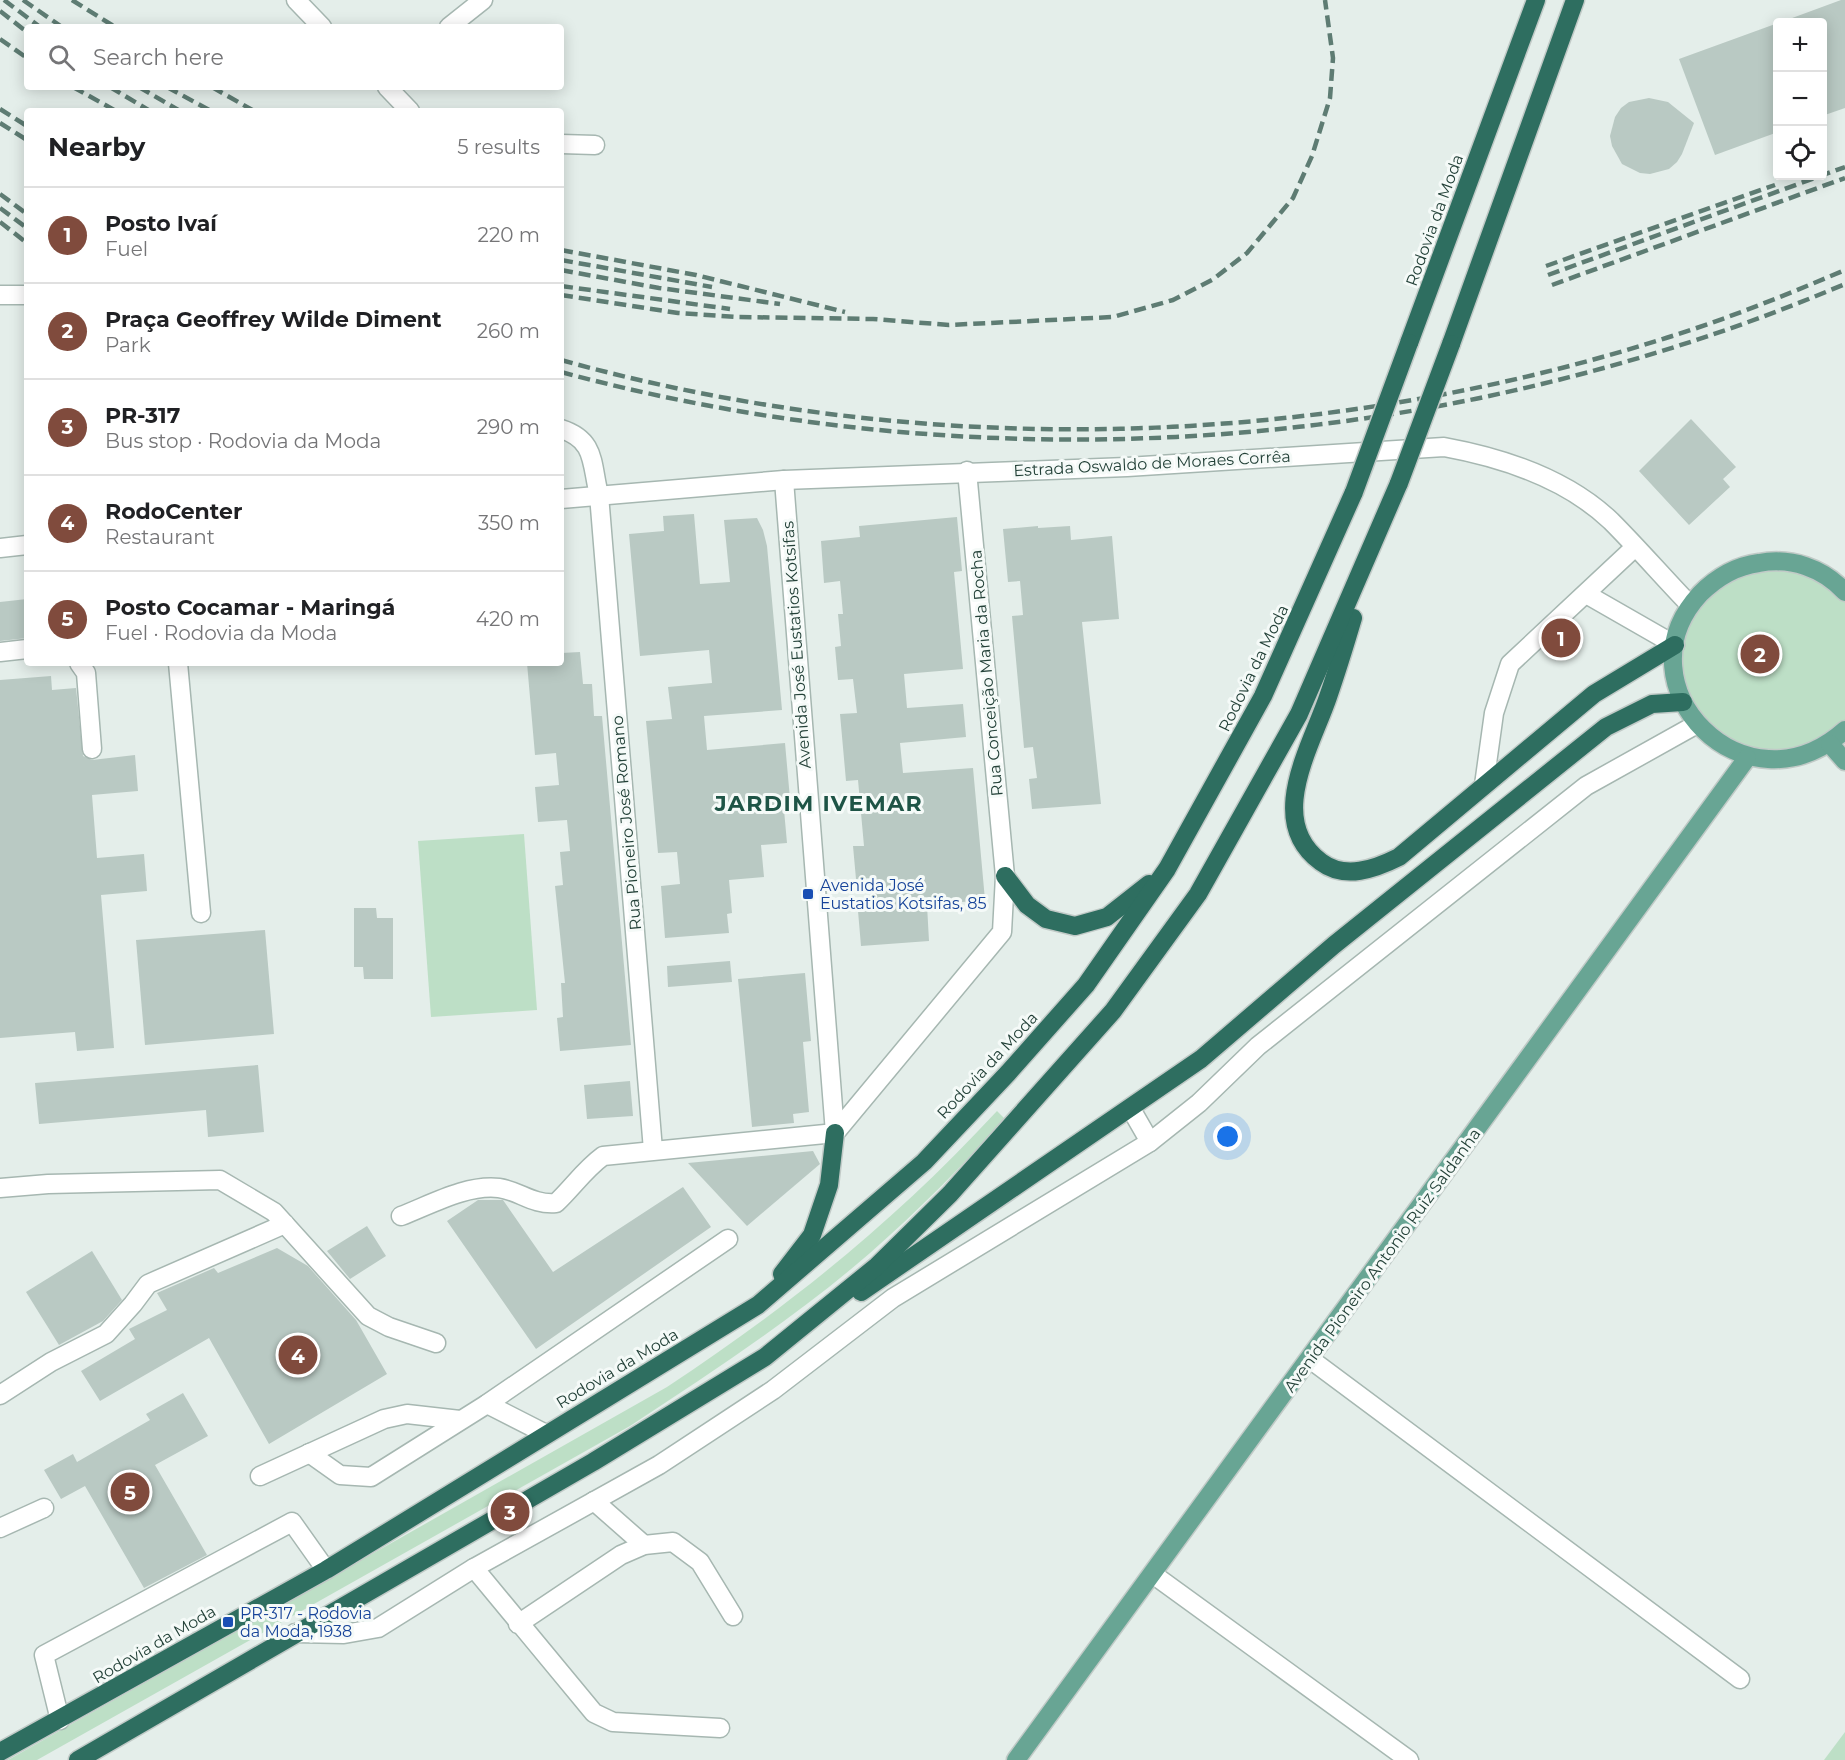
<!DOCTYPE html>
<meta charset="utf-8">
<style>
:root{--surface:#fff;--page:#f2f2f2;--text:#202124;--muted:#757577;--line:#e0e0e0;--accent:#804b3d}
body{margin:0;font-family:Montserrat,sans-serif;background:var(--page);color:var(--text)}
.controls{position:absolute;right:18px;top:18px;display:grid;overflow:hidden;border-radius:6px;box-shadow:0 3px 15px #0003}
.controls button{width:54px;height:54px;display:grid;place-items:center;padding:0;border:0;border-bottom:2px solid var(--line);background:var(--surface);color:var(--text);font:30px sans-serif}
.you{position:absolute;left:1228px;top:1137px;width:21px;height:21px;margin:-15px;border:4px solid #fff;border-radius:50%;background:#1a73e8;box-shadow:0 0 0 9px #1a73e833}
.badge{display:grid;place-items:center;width:39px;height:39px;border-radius:50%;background:var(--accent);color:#fff;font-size:20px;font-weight:700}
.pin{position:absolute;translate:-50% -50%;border:3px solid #fff;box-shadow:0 2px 6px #0006}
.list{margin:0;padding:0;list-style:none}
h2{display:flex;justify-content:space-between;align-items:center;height:78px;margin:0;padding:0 24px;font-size:26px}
h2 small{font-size:20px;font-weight:400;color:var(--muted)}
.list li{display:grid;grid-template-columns:39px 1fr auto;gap:18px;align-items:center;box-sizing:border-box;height:96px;padding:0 24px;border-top:2px solid var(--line)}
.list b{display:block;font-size:22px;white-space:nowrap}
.list p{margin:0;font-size:20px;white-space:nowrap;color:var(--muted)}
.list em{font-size:20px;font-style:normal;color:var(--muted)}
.icon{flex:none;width:33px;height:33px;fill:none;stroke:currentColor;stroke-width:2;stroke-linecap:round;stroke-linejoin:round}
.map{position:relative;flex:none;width:1845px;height:1760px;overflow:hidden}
.search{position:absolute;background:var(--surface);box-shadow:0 3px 15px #0003;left:24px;top:24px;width:540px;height:66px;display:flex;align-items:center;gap:15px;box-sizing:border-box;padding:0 21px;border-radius:6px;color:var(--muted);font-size:22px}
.panel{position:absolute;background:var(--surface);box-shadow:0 3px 15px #0003;left:24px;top:108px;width:540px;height:558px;border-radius:6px}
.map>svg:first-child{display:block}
</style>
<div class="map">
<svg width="1845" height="1760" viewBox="0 0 1845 1760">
<rect width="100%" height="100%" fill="#e4eeea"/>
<g fill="#bddfc6">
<polygon points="1777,559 1845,592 1845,730 1830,744 1747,758 1683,702 1680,624 1742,565"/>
<polygon points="524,834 537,1010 431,1017 418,841"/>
<path d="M997,1111L1005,1119C962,1166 918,1211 870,1253C795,1318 712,1372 630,1426L37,1760H8L667,1387C792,1304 894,1222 997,1111Z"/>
<polygon points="1845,1732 1845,1760 1824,1760"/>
</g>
<g fill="#b9c9c3">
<polygon points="1841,0 1845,0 1845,108 1822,116 1822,22 1784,21"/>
<polygon points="1778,23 1778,132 1715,155 1679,59"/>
<polygon points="1649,98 1668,102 1694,123 1682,154 1677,162 1669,169 1650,174 1640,173 1622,164 1612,146 1610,136 1615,117 1621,108 1629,102"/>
<polygon points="1691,419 1736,467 1723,479 1730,487 1689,525 1639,471"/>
<polygon points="694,514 700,584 730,582 724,520 757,518 763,530 767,546 782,710 704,716 707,750 785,743 791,810 784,810 787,843 761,845 764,877 729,880 732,913 727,914 729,933 665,938 661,886 680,884 677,852 658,853 646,721 672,719 668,687 712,683 709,650 640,656 629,534 664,531 663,516"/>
<polygon points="957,517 962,571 954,572 963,669 904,674 907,708 963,704 966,737 900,743 903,773 973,768 985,900 927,905 929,941 861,946 858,911 873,910 870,878 856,879 853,846 864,846 858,780 846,781 840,714 857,713 853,679 838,680 835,647 841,646 838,614 843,614 840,581 824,583 821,541 860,537 859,526"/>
<polygon points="1038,526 1038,528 1070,526 1071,540 1112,536 1119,619 1082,622 1101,804 1032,809 1029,779 1037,778 1033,747 1024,748 1012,616 1023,615 1020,581 1008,582 1003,529"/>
<polygon points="27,599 27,638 0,641 0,602"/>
<polygon points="580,652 583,684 592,684 594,716 602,716 631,1045 560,1051 557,1018 563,1017 561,983 565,983 555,886 563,885 560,852 570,851 567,820 538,822 535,787 559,785 556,753 535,755 527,663 561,663 561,653"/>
<polygon points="51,676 52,690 76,688 83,756 92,760 135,755 138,791 92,795 97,858 144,854 147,891 101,895 114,1048 77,1051 75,1032 0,1038 0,680"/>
<polygon points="354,908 376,908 377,918 393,918 393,979 364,979 363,967 354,967"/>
<polygon points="265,930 274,1034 145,1045 136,940"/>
<polygon points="730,961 732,982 668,987 667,966"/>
<polygon points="805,973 811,1041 803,1042 809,1112 793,1114 794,1123 752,1127 738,979"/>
<polygon points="258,1065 264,1132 208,1137 206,1110 39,1124 35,1083"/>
<polygon points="630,1081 633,1116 587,1119 584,1085"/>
<polygon points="813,1151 820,1164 747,1226 688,1163"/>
<polygon points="683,1187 711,1227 536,1349 447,1221 478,1200 503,1200 553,1272"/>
<polygon points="367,1226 386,1256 350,1279 327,1251"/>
<polygon points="277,1248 308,1266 356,1320 387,1374 269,1444 209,1338 100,1401 81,1371 135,1339 129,1329 167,1310 157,1293 214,1268 218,1273"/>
<polygon points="92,1251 122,1300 103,1321 59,1345 26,1292"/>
<polygon points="183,1393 208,1436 155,1465 207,1555 144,1588 85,1486 61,1499 44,1470 73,1454 77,1462 150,1420 146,1414"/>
</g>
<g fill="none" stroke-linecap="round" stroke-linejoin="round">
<g stroke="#a6b7b1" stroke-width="21">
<g id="minor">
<polyline points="296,0 322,27"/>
<polyline points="449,27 483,0"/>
<polyline points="387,87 410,111"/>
<polyline points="561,144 595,145"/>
<polyline points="0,295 27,295"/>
<path d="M561,429C596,440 591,463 599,495L653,1150"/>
<polyline points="784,480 835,1133"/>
<path d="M561,499L784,480L1127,467L1444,447C1504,458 1566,478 1611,521C1638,548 1663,577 1690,605"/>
<polyline points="0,548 27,545"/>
<polyline points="1586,594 1675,645"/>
<polyline points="0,652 27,649"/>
<polyline points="79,663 86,673 92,749"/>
<polyline points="178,663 201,913"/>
<polyline points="1484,785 1494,713 1510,664 1634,548"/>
<polyline points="1150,1142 1199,1103 1258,1046 1586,786 1697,724"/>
<polyline points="0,1188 48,1184 220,1180 274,1212 368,1316 389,1327 436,1343"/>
<path d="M401,1216C430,1205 467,1184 499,1188C520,1191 532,1205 556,1203C573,1187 584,1170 603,1156L835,1133L1002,932L1005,876L967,471"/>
<polyline points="1310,1359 1740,1679"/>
<polyline points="0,1395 51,1362 106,1334 133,1304 148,1284 285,1224"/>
<polyline points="487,1404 546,1434"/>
<polyline points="309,1453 340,1475 371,1477 487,1404 728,1239"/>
<polyline points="260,1476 384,1419 407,1414 460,1420"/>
<polyline points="594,1501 644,1545"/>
<polyline points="0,1528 44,1508"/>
<polyline points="474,1568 594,1713 613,1722 720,1728"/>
<polyline points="1154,1575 1409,1760"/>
<polyline points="518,1624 621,1555 644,1545 673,1542 700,1562 733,1616"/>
<polyline points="295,1633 344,1634 378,1628 474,1568 659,1465 773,1390 893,1298 1150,1142 1131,1109"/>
<polyline points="60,1720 44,1655 292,1522 326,1570"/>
</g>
</g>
<g stroke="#c1cac7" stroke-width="21">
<g id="major">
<path d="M1845,592C1823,568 1791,557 1759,563C1735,566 1717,577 1700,594C1616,685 1745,819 1845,730"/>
<polyline points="1830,744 1845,761"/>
<polyline points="1016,1760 1747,758"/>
</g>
</g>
<g stroke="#c1cac7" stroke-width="21">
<g id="highway">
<polyline points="1409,343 1536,0"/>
<polyline points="1451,344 1575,0"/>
<path d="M1353,618C1345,645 1337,671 1328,697C1311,747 1265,821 1321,862C1345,880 1375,869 1399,857L1594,694L1675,645"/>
<polyline points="1005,876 1027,905 1046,919 1075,926 1107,917 1149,884"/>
<polyline points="782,1274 812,1235 829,1185 835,1133"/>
<polyline points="861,1292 1201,1059 1334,945 1606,727 1652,704 1683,702"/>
<polyline points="0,1752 326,1570 758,1305 924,1162 1008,1073 1086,985 1167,869 1263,696 1354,492"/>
<polyline points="78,1760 593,1462 765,1357 877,1266 950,1194 1113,1011 1198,894 1299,714 1399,483"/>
</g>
</g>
<use href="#minor" stroke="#fff" stroke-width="18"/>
<use href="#major" stroke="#68a594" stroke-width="18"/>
<use href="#highway" stroke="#2e6e60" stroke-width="18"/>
<g stroke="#5e7c73" stroke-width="4.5" stroke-dasharray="12 6" stroke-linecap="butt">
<polyline points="4,0 40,27"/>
<polyline points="23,0 62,27"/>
<polyline points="72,0 115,27"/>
<polyline points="0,11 27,32"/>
<polyline points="0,39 27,58"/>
<polyline points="73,87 116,111"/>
<polyline points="110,87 150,111"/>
<polyline points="139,87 180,111"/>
<polyline points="167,87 211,111"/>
<polyline points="212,87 254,111"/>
<polyline points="0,109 27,126"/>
<polyline points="0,123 27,140"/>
<polyline points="0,194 27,214"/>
<polyline points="0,208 27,228"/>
<polyline points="0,222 27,243"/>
<polyline points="561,250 696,275 845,312"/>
<polyline points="561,260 712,287"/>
<polyline points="1546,266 1775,185"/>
<polyline points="561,270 659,288 780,304"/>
<polyline points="1548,275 1845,167"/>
<polyline points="1552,285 1845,178"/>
<polyline points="561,286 730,309"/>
<polyline points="561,295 678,313 737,317 873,319 949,325 1113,317 1173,300 1212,280 1247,253 1293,198 1312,156 1330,98 1333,58 1325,0"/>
<path d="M561,360C920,460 1311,451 1666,338C1727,319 1786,295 1845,270"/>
<path d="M561,372C984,486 1442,455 1845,284"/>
</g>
<g stroke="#c1cac7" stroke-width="21" stroke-linecap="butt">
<g id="highway-bridge">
<polyline points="1399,483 1451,344"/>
<polyline points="1354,492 1409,343"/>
</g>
</g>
<use href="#highway-bridge" stroke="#2e6e60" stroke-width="18"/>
</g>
<g fill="#1a4fb4" stroke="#f5faf8" stroke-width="2">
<rect x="802" y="888" width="12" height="12" rx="3"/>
<rect x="222" y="1616" width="12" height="12" rx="3"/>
</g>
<g text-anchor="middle" stroke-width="6" stroke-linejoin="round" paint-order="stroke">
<g font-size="16" fill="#234138" stroke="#f5faf8">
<text transform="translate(1434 220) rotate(-70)" y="6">Rodovia da Moda</text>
<text transform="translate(1152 463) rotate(-3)" y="6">Estrada Oswaldo de Moraes Corrêa</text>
<text transform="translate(796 645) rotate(-94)" y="6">Avenida José Eustatios Kotsifas</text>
<text transform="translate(1253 668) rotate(-64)" y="6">Rodovia da Moda</text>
<text transform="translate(986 673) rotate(-95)" y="6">Rua Conceição Maria da Rocha</text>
<text transform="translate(626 823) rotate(-95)" y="6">Rua Pioneiro José Romano</text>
<text transform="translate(987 1065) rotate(-47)" y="6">Rodovia da Moda</text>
<text transform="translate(1382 1260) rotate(-54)" y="6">Avenida Pioneiro Antonio Ruiz Saldanha</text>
<text transform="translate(617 1368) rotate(-31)" y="6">Rodovia da Moda</text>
<text transform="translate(154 1644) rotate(-30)" y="6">Rodovia da Moda</text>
</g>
<g font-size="16" fill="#164399" stroke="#f5faf8" text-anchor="start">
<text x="820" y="891">Avenida José<tspan x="820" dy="18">Eustatios Kotsifas, 85</tspan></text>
<text x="240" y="1619">PR-317 - Rodovia<tspan x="240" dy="18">da Moda, 1938</tspan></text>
</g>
<g font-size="22" font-weight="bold" letter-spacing="1.5" fill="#1e5446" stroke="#f5faf8">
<text x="819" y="811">JARDIM IVEMAR</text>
</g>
</g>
</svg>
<div class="controls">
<button>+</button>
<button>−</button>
<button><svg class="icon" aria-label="locate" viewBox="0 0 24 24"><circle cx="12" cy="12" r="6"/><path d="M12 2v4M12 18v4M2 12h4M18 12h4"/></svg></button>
</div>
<div class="you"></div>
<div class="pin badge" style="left:1561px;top:638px">1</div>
<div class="pin badge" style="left:1760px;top:654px">2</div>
<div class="pin badge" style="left:510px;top:1512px">3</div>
<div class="pin badge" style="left:298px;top:1355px">4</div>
<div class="pin badge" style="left:130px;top:1492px">5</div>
<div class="search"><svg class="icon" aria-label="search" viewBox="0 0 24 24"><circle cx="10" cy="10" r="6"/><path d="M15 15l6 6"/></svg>Search here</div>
<section class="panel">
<h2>Nearby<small>5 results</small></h2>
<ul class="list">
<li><span class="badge">1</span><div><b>Posto Ivaí</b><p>Fuel</p></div><em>220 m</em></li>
<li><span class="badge">2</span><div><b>Praça Geoffrey Wilde Diment</b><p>Park</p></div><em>260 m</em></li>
<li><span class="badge">3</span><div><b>PR-317</b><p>Bus stop · Rodovia da Moda</p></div><em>290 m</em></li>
<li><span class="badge">4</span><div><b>RodoCenter</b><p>Restaurant</p></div><em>350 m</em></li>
<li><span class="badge">5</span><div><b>Posto Cocamar - Maringá</b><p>Fuel · Rodovia da Moda</p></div><em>420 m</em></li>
</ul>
</section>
</div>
